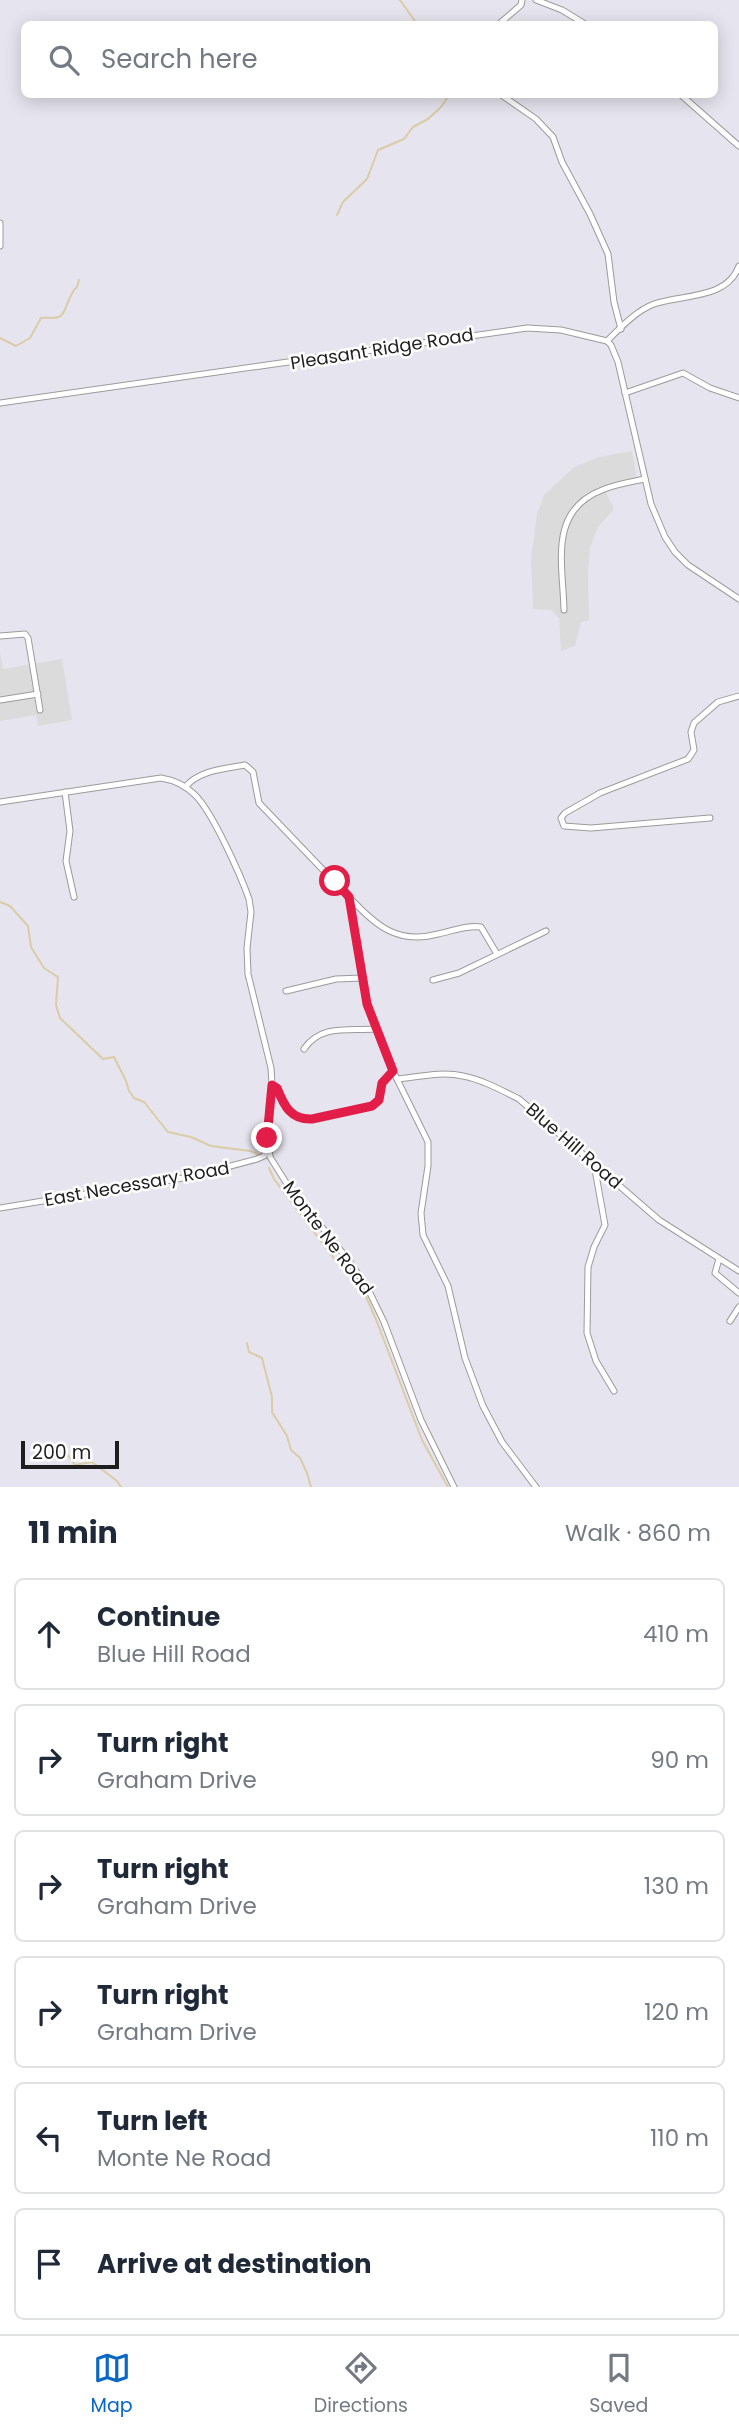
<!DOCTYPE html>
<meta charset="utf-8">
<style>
:root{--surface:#fff;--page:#f2f2f3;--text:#1f2937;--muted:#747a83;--line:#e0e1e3;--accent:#0968c3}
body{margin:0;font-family:Poppins,sans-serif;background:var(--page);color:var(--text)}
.scale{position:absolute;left:21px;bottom:18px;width:98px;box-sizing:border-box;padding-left:7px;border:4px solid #1e1e1e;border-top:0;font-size:19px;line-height:24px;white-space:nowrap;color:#1e1e1e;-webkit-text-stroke:5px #fff;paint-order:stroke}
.stop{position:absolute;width:21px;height:21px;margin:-16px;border:5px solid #e11d48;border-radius:50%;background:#fff}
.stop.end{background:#e11d48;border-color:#fff;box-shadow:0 2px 7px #0008}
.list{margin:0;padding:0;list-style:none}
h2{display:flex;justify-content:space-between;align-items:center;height:91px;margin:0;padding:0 28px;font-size:30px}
h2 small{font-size:23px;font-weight:400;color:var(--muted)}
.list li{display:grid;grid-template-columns:46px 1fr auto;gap:21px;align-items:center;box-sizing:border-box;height:112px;margin:0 14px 14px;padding:0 14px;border:2px solid var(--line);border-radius:10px}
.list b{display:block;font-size:26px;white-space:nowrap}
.list p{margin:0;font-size:23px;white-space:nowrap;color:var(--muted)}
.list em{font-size:23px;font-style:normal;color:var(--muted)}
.icon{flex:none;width:38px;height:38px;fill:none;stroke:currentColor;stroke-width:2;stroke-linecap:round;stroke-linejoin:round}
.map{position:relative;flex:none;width:739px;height:1487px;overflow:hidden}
.search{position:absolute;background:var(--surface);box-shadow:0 4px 18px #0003;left:21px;right:21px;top:21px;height:77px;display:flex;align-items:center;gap:18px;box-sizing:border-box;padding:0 24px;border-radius:10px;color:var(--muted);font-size:26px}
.sheet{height:847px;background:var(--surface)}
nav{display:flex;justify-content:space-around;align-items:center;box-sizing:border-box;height:98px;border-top:2px solid var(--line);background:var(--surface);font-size:19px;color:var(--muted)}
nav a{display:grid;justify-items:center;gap:4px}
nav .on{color:var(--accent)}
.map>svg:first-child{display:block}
</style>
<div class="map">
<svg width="739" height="1487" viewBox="0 0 739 1487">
<rect width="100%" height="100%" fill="#e6e4ee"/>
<g fill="#dbdbdc">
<polygon points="632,451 637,478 603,486 614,509 598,527 590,547 588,574 589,620 581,622 575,646 561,651 559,618 551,610 533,609 531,559 537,514 544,495 574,467 599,457"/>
<polygon points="0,652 3,669 62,659 72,720 38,726 36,715 0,721"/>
</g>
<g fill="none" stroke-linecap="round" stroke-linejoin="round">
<g stroke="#dacca7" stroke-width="2">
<polyline points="400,0 417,24"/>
<polyline points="337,215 343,202 367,179 378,150 404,139 413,127 428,119 441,107 450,94"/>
<path d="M0,338L16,346L30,338L41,318C46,317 54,319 59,317C66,315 68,294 77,287L79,280"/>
<polyline points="0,902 10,906 28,926 31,947 44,968 58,977 56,1005 60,1018 103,1059 114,1057 126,1081 129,1091 134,1098 144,1102 168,1132 191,1137 211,1146 250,1151 260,1155"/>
<polyline points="269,1168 274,1179 336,1261 361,1285 377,1322 422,1440 448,1487"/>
<polyline points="247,1343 249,1352 262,1358 272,1397 272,1412 287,1436 291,1450 300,1458 307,1473 311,1487"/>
<polyline points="67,1454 75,1465 92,1462 117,1481 121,1487"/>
</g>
<g stroke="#9b9b9b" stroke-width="7">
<g id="minor">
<polyline points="536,0 562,10 585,24"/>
<polyline points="499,24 521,5 522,0"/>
<polyline points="500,94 536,119 553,137 562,162 590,214 608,254 614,302 621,329"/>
<polyline points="680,94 739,146"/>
<polyline points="0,223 0,246"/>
<polyline points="607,341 611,345 618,362 651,504 665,537 675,552 688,565 739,599"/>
<polyline points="625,393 683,373 710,388 739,398"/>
<path d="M0,403L527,328L561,330L607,341C619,329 637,310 654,304C682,294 727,300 739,266"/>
<path d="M564,610C563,564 548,511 602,490C616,484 631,482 645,479"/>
<polyline points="0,636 25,634 28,638 40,710"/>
<polyline points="0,700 38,694"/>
<path d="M185,787C200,770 223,769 245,765L253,772L259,803L349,897L367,1004L393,1071L428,1142V1166L421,1213L423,1235L448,1286L465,1358L483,1406L502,1442L536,1487"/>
<polyline points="65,792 70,831 66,861 74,897"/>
<path d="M0,802L161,778C174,780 186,786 195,795C212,811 241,876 249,899L251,912L247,948L248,974L271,1068L272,1085L267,1130L270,1157L287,1184L350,1262L368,1289L384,1322L421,1420L454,1487"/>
<polyline points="710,818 591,828 564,826 561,818 565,813 600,793 688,759 694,750 691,732 694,723 718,702 739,696"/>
<path d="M349,897C375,925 397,945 438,934C452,931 467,925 481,927L497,954"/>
<polyline points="433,980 459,973 546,931"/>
<polyline points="286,991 336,979 362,978"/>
<path d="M304,1049C321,1024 348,1031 375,1029"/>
<path d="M397,1079C418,1077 442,1071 463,1076C483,1080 501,1090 519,1099L659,1220L739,1271"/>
<path d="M272,1085L277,1088C284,1106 291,1120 312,1119L372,1106L379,1100L382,1083L393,1071"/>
<polyline points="594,1164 605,1225 594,1247 588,1267 587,1333 596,1361 614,1391"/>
<polyline points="0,1208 189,1177 257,1159 264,1156 268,1150"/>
<polyline points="719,1259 715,1273 739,1293"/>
<polyline points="730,1321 739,1307"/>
</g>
</g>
<use href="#minor" stroke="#fff" stroke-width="5"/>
</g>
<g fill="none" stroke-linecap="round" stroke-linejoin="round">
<path stroke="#e11d48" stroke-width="9" d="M267,1138L272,1085L277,1088C284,1106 291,1120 312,1119L372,1106L379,1100L382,1083L393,1071L367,1004L349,897L335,881"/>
</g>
<g text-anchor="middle" stroke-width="5" stroke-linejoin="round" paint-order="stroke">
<g font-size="18" fill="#1e1e1e" stroke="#fff">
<text transform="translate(382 349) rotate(-9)" y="6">Pleasant Ridge Road</text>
<text transform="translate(574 1146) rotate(41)" y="6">Blue Hill Road</text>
<text transform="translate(137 1184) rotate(-10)" y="6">East Necessary Road</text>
<text transform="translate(328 1238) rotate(53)" y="6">Monte Ne Road</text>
</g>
</g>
</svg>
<div class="scale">200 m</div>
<div class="stop" style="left:335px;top:881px"></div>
<div class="stop end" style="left:267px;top:1138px"></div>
<div class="search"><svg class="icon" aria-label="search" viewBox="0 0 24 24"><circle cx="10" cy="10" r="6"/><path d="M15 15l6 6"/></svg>Search here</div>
</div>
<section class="sheet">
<h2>11 min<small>Walk · 860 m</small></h2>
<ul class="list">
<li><svg class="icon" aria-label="ahead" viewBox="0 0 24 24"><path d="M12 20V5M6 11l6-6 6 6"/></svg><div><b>Continue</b><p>Blue Hill Road</p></div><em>410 m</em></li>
<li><svg class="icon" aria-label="right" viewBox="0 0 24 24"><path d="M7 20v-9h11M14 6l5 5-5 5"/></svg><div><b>Turn right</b><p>Graham Drive</p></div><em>90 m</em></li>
<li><svg class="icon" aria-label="right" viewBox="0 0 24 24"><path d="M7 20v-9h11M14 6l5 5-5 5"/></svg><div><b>Turn right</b><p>Graham Drive</p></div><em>130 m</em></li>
<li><svg class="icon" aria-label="right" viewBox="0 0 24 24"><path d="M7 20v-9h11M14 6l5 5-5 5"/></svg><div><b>Turn right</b><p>Graham Drive</p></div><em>120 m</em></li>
<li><svg class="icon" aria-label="left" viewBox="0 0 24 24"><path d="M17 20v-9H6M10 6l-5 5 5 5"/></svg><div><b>Turn left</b><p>Monte Ne Road</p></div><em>110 m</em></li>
<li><svg class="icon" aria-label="arrive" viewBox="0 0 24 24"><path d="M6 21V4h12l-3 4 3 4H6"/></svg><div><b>Arrive at destination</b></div></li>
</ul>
</section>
<nav>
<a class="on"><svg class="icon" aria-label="map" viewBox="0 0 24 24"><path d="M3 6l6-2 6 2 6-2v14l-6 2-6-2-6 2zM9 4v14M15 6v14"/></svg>Map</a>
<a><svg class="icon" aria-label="directions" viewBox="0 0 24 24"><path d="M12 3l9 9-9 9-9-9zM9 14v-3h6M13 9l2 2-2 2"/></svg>Directions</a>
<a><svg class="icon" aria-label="saved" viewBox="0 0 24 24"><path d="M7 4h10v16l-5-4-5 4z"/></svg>Saved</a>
</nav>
